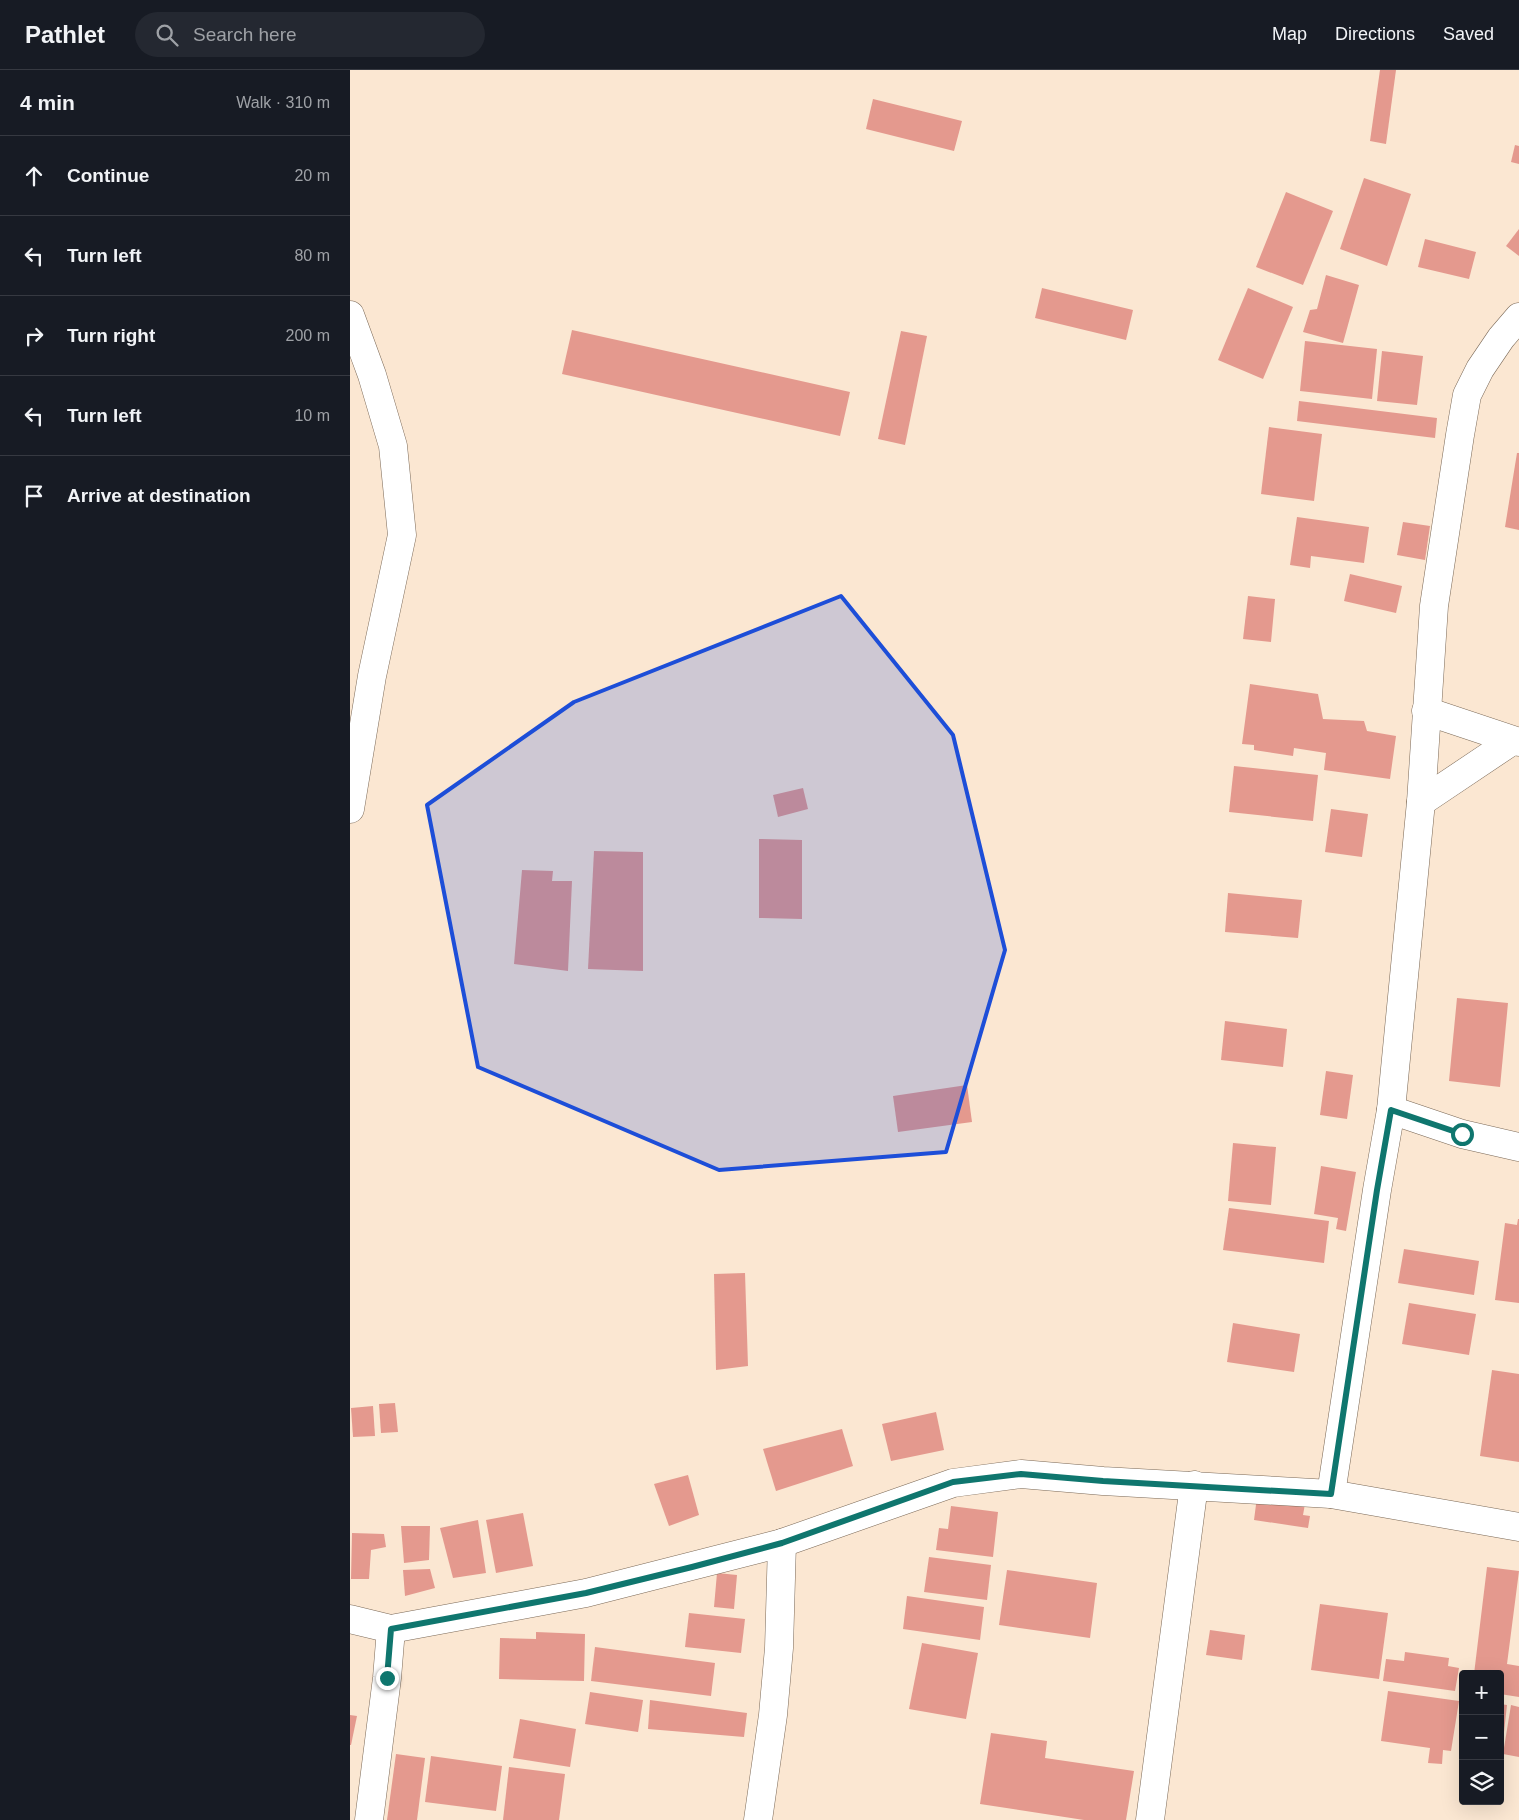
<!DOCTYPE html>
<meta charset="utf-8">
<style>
:root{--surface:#171b24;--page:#242831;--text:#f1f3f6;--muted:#9ea1a6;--line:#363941}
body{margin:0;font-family:Helvetica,sans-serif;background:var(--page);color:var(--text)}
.controls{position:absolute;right:15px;bottom:15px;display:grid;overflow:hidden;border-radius:5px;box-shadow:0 5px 20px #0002}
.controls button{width:45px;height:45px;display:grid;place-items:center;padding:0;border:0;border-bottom:1px solid var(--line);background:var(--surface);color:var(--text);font:25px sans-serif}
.stop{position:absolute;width:15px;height:15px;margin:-11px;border:4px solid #0f766e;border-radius:50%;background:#fff}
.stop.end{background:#0f766e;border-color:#fff;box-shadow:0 1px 5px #0008}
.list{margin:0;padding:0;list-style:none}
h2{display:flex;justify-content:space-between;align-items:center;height:65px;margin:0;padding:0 20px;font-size:21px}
h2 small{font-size:16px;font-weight:400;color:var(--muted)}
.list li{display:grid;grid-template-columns:32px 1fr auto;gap:15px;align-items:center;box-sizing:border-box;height:80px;padding:0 20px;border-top:1px solid var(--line)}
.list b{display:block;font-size:19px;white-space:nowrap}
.list em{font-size:16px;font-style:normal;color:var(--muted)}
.icon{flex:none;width:28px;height:28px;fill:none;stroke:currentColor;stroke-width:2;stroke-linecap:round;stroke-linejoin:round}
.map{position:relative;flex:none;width:1169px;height:1750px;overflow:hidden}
header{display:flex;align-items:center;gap:30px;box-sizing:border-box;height:70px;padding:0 25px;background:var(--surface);border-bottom:1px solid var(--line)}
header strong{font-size:24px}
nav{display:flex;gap:28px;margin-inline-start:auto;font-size:18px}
.search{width:350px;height:45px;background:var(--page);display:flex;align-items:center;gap:12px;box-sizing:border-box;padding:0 18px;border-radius:28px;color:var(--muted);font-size:19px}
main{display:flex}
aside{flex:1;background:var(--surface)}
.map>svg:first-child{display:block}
</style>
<header>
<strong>Pathlet</strong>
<div class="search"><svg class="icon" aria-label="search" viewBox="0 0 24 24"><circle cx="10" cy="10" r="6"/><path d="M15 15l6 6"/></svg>Search here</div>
<nav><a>Map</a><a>Directions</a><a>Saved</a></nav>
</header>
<main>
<aside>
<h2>4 min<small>Walk · 310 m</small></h2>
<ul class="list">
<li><svg class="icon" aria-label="ahead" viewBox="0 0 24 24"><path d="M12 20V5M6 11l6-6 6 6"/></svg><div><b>Continue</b></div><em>20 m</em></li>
<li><svg class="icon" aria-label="left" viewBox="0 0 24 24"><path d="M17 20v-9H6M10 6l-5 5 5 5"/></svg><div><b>Turn left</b></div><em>80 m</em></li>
<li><svg class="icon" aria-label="right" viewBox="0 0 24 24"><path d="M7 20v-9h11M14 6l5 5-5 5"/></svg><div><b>Turn right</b></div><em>200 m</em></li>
<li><svg class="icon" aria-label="left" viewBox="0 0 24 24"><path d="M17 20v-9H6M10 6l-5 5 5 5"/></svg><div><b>Turn left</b></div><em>10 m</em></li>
<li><svg class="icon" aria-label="arrive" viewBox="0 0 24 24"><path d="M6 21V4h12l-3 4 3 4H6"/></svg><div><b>Arrive at destination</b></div></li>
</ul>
</aside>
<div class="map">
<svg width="1169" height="1750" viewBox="0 0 1169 1750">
<rect width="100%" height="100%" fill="#fbe7d2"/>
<g fill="#e4998e">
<polygon points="1030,0 1046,0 1036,74 1020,71"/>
<polygon points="523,29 612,51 604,81 516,59"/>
<polygon points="1165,75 1169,76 1169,94 1161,92"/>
<polygon points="1014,108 1061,124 1037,196 990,179"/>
<polygon points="936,122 983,141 953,215 906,197"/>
<polygon points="1169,159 1169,186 1156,176"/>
<polygon points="1075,169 1126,182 1119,209 1068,197"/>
<polygon points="976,205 1009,215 993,273 953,262 960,240 967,239"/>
<polygon points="692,218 783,240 776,270 685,248"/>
<polygon points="898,218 943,237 913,309 868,290"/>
<polygon points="222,260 500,322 490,366 212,304"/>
<polygon points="551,261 577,266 555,375 528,369"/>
<polygon points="955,271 1027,279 1022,329 950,321"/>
<polygon points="1032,281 1073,286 1067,335 1027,331"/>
<polygon points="949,331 1087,348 1085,368 947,351"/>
<polygon points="919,357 972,364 964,431 911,424"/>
<polygon points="1167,383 1169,383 1169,460 1155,457"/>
<polygon points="947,447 1019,457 1014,493 961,486 960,498 940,495"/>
<polygon points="1053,452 1080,456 1075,490 1047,485"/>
<polygon points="1000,504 1052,516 1046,543 994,531"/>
<polygon points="898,526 925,529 921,572 893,569"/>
<polygon points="900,614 968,624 973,649 1014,651 1017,661 1046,666 1040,709 974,700 976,683 944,678 943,686 904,680 904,675 892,674"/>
<polygon points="884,696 968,705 963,751 879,742"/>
<polygon points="453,718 458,739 428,747 423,725"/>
<polygon points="981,739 1018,744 1012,787 975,782"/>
<polygon points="409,769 452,770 452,849 409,848"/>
<polygon points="244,781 293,782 293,901 238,899"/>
<polygon points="172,800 203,801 202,811 222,811 218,901 164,894"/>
<polygon points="878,823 952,830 948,868 875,862"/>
<polygon points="1107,928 1158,933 1150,1017 1099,1011"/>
<polygon points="875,951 937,959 933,997 871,990"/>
<polygon points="976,1001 1003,1005 997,1049 970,1045"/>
<polygon points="617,1015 622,1052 548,1062 543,1026"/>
<polygon points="883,1073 926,1077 921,1135 878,1131"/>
<polygon points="971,1096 1006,1102 996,1161 986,1159 988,1148 964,1144"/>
<polygon points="879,1138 979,1151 974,1193 873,1180"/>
<polygon points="1168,1149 1169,1149 1169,1233 1145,1230 1155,1153 1167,1155"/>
<polygon points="1054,1179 1129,1191 1124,1225 1048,1213"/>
<polygon points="395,1203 398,1296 366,1300 364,1204"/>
<polygon points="1059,1233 1126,1244 1119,1285 1052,1274"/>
<polygon points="883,1253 950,1264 944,1302 877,1292"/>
<polygon points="1142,1300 1169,1304 1169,1392 1130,1386"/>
<polygon points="45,1333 48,1362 31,1363 29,1334"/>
<polygon points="23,1336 25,1366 3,1367 1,1338"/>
<polygon points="586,1342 594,1380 541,1391 532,1354"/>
<polygon points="492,1359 503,1396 426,1421 413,1379"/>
<polygon points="338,1405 349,1445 319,1456 304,1414"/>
<polygon points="907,1427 955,1434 953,1445 960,1446 958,1458 904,1450"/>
<polygon points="601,1436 648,1442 643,1487 586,1480 589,1458 598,1459"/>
<polygon points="173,1443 183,1496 146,1503 136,1450"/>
<polygon points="128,1450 136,1503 103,1508 90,1458"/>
<polygon points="51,1456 80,1456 79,1490 54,1493"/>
<polygon points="2,1463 34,1464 36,1477 21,1480 19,1509 1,1509"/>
<polygon points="579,1487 641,1495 637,1530 574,1522"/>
<polygon points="1137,1497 1169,1501 1157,1594 1169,1596 1169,1627 1150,1624 1150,1604 1124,1604"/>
<polygon points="80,1499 85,1518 55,1526 53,1500"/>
<polygon points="657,1500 747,1513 740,1568 649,1555"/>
<polygon points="367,1503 387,1505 384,1539 364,1537"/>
<polygon points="557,1526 634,1537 630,1570 553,1559"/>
<polygon points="970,1534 1038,1543 1029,1609 961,1600"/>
<polygon points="339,1543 395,1549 391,1583 335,1577"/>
<polygon points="860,1560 895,1565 892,1590 856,1585"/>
<polygon points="186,1562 235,1564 234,1611 149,1609 150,1568 186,1569"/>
<polygon points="572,1573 628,1583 616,1649 559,1639"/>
<polygon points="245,1577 365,1593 361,1626 241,1611"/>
<polygon points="1055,1582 1099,1588 1098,1596 1109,1598 1105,1621 1033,1611 1036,1589 1054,1591"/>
<polygon points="1038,1621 1109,1631 1101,1681 1093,1680 1092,1694 1078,1693 1080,1678 1031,1671"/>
<polygon points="240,1622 293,1630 288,1662 235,1654"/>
<polygon points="300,1630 397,1643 394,1667 298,1659"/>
<polygon points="1150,1634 1157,1635 1152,1680 1150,1679"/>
<polygon points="1161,1635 1169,1637 1169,1687 1153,1684"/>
<polygon points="0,1645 7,1646 1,1675 0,1675"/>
<polygon points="170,1649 226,1659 220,1697 163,1688"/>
<polygon points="641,1663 697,1671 695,1688 784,1701 776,1750 734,1750 630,1734"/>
<polygon points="46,1684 75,1688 67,1750 37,1750"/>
<polygon points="81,1686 152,1696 146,1741 75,1732"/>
<polygon points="159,1697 215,1704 209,1750 153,1750"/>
</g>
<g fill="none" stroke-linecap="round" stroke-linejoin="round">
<g stroke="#7b6957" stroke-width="29">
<g id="minor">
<polyline points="0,245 22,305 43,376 52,465 22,606 0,739"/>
<polyline points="1076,641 1169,672"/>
<polyline points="1071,732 1162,671"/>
<polyline points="1041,1040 1112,1064 1169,1077"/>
<polyline points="981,1424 1027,1120 1041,1040 1071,732 1084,536 1110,365 1117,325 1130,299 1151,268 1169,247"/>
<polyline points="0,1549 41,1559 236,1523 432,1473 603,1413 671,1404 753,1411 981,1424 1169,1457"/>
<polyline points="19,1750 37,1608 41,1559"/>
<polyline points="408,1750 423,1645 429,1578 432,1473"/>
<polyline points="800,1750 844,1415"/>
</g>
</g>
<use href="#minor" stroke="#fff" stroke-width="28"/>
</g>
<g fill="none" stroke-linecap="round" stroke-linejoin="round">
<polyline stroke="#0f766e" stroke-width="6" points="37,1608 41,1559 236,1523 342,1497 432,1473 603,1412 671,1404 753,1411 981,1424 1027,1120 1041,1040 1112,1064"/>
</g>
<path fill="#1d4ed8" fill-opacity="0.2" stroke="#1d4ed8" stroke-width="4" stroke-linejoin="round" d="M491,526L603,665L655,880L596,1082L369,1100L128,997L77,735L224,632Z"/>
</svg>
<div class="controls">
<button>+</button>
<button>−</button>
<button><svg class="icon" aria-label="layers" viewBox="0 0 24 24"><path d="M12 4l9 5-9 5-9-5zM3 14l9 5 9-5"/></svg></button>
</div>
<div class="stop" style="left:1112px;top:1064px"></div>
<div class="stop end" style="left:37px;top:1608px"></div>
</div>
</main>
